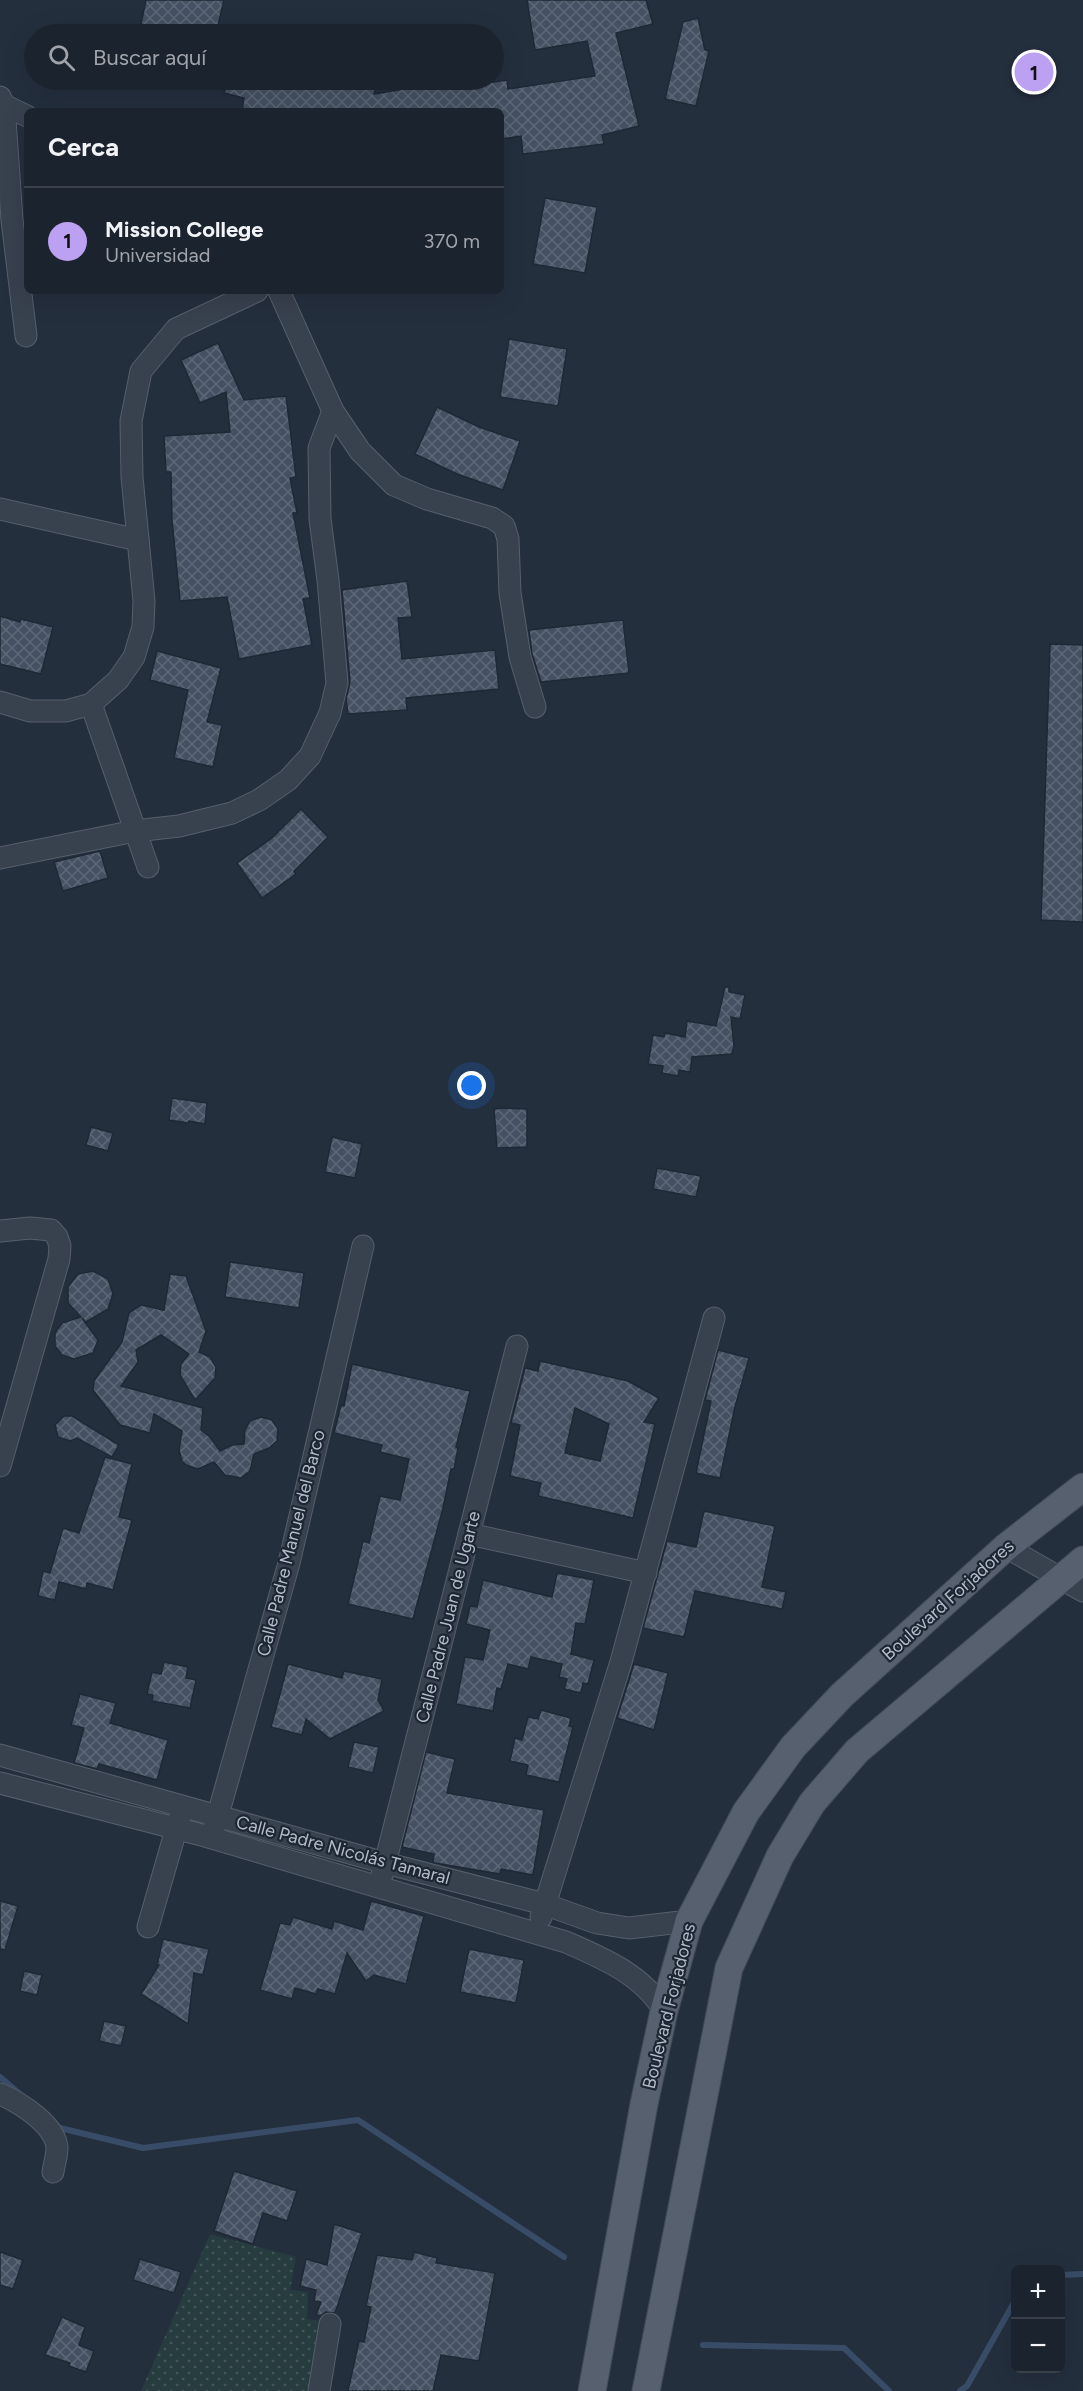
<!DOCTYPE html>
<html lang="es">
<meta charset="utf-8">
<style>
:root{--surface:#1b232e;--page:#282f3a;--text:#f1f3f6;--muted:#a0a4aa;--line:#39404a;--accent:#bca0f2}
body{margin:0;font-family:Figtree,sans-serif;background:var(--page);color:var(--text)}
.controls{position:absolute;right:18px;bottom:18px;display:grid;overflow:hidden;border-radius:9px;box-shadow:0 6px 24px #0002}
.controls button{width:54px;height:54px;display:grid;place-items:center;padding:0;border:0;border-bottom:2px solid var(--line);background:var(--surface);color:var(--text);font:30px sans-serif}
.you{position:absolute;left:472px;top:1086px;width:21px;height:21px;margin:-15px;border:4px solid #fff;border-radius:50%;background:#1a73e8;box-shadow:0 0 0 9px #1a73e833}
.badge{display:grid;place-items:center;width:39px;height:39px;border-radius:50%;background:var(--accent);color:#111;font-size:20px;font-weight:700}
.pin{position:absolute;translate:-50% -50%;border:3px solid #fff;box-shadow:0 2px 6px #0006}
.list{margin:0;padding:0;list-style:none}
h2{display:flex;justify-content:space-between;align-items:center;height:78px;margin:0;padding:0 24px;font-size:26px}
h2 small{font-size:20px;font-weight:400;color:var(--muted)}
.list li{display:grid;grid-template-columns:39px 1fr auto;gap:18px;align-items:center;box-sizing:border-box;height:108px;padding:0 24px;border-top:2px solid var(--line)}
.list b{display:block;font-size:22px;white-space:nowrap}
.list p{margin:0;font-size:20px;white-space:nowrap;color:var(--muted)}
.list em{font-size:20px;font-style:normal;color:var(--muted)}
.icon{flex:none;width:33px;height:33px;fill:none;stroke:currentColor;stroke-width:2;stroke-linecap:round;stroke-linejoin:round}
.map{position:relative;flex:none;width:1083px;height:2391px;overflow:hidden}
.search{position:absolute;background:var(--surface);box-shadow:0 6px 24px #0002;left:24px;top:24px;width:480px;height:66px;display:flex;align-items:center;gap:15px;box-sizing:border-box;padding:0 21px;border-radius:33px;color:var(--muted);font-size:22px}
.panel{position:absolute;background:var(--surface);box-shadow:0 6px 24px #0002;left:24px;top:108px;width:480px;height:186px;border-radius:9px}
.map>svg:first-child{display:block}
</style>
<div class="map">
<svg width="1083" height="2391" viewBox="0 0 1083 2391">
<defs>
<pattern id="grass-dots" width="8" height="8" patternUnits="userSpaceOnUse" patternTransform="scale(1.5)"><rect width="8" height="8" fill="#263c3f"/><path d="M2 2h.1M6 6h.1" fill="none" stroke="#435659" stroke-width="1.8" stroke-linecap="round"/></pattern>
<pattern id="building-cross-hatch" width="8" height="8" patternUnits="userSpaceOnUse" patternTransform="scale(1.5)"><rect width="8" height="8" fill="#455162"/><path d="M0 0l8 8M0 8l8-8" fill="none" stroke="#5d6877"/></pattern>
</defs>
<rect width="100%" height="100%" fill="#242f3e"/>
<polygon fill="url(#grass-dots)" points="210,2234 296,2257 290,2290 308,2292 307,2319 326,2322 314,2391 141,2391"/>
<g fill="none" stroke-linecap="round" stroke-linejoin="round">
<g stroke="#394c67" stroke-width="6">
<polyline points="0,2077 21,2095"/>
<polyline points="54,2123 60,2128 143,2148 358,2120 564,2257"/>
<polyline points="1060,2275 1083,2274"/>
<polyline points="703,2345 844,2348 889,2391"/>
<polyline points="960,2391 967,2386 1016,2299"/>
</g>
</g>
<g fill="url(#building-cross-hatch)" stroke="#1f2835" stroke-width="1.5" fill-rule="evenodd">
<polygon points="146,0 224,0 216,34 166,34 167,30 141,24"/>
<polygon points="527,0 646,0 653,24 616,33 639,126 602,135 604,144 523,154 521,136 501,139 501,111 242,111 244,98 224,93 228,80 378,80 374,94 416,87 414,80 459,80 461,87 507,80 508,89 595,76 587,41 535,50"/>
<polygon points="698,18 705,50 709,51 696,106 665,99 683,22"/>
<polygon points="545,198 597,207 585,273 533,264"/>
<polygon points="509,339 567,349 558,406 500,397"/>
<polygon points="218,343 244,400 286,396 296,477 290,478 297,513 293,513 310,598 303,599 312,645 239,659 227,597 180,601 172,520 171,472 166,472 164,436 230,432 226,392 200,403 181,360"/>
<polygon points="437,407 479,427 520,441 503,490 457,474 415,454"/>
<polygon points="407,581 412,617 398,618 402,659 495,650 499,689 406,698 407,710 348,714 346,699 350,682 342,590"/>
<polygon points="0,616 20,622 21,619 53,627 41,674 0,664"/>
<polygon points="623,620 629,673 541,682 532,654 529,630"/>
<polygon points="1050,644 1083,645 1083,922 1041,920"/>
<polygon points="157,651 221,668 207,722 222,725 213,767 174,758 188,690 150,680"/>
<polygon points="301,809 328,837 294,871 296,874 262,898 237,863 272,838"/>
<polygon points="100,851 108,878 63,891 54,862"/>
<polygon points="725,987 729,987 729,992 745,995 740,1019 731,1017 734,1046 732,1054 692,1057 690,1072 679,1070 678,1076 662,1073 663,1066 648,1064 653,1035 664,1037 665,1033 685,1037 687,1021 716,1026"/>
<polygon points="172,1098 207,1103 205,1124 189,1121 188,1123 169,1120"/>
<polygon points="505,1108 527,1109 527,1147 497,1148 494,1109"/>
<polygon points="91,1127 113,1133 108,1151 86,1145"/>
<polygon points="332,1137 362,1144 355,1178 325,1172"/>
<polygon points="657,1168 701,1176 696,1197 653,1189"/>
<polygon points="230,1262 304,1273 299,1308 225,1297"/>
<polygon points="93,1271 108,1279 113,1294 108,1309 86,1322 82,1318 98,1340 93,1353 74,1359 62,1355 55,1346 55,1333 62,1323 81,1317 68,1303 68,1287 78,1274"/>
<polygon points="170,1274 186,1276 206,1331 199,1352 210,1357 216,1367 215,1378 195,1400 180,1375 181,1364 189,1354 161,1335 136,1350 138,1362 121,1386 203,1408 201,1430 210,1437 220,1451 232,1445 244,1444 245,1430 250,1421 261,1417 272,1420 278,1429 277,1441 269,1448 254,1454 250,1471 241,1478 225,1475 214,1462 198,1469 186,1465 182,1461 179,1450 182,1431 154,1414 150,1433 120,1425 93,1390 94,1381 122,1342 129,1313 141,1305 164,1310"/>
<polygon points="718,1350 749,1358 735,1407 720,1478 696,1473 711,1401 705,1400"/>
<path d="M540,1361L628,1381L659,1398L644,1422L655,1424L633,1518L538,1496L541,1483L510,1476L520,1425L511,1423L525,1368L538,1371ZM575,1408L609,1424L600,1461L565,1453Z"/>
<polygon points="352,1364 470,1391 456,1447 458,1448 454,1469 451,1469 443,1508 413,1619 348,1604 363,1541 369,1543 380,1496 400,1500 409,1459 380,1452 382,1445 334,1433 341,1405 344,1406"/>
<polygon points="64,1416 72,1416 119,1445 112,1457 77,1438 70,1441 58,1437 55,1425"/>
<polygon points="105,1457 132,1464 119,1517 132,1520 113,1590 87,1583 86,1589 59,1582 55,1600 38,1596 43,1571 50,1573 63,1528 79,1533"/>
<polygon points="704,1511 775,1526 762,1587 786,1592 782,1609 695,1591 684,1637 643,1628 667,1541 696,1547"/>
<polygon points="557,1573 594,1580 585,1624 576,1623 571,1654 594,1660 588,1684 583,1683 581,1693 564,1689 567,1679 559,1677 562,1664 531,1657 528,1669 508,1664 501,1689 497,1688 493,1711 456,1704 465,1657 483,1660 490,1630 466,1624 470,1606 477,1607 483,1580 552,1597"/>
<polygon points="164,1662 188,1667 186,1678 196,1680 190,1708 152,1701 153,1695 147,1694 152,1672 161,1674"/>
<polygon points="288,1664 342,1678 344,1671 382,1679 378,1700 384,1711 330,1739 306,1719 302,1735 271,1727"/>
<polygon points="634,1664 668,1673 654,1730 617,1718"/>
<polygon points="80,1694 116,1703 110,1723 168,1740 157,1780 99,1764 97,1769 74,1763 84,1728 71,1725"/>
<polygon points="541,1710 571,1718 569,1726 573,1727 559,1782 526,1775 528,1765 510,1761 515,1738 522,1740 528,1717 538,1719"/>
<polygon points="354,1742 379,1747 373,1773 348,1767"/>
<polygon points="426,1752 455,1759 447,1793 544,1810 533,1875 501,1869 500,1874 435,1863 433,1862 434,1854 402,1847"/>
<polygon points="0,1901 18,1906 5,1950 0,1949"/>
<polygon points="371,1901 424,1916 406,1984 374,1975 366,1981 347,1953 335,1994 318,1989 316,1994 295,1988 292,1999 260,1990 280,1923 290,1925 293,1917 332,1929 334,1921 363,1930"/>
<polygon points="163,1939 209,1949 203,1975 194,1973 188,2024 141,1994 159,1965 157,1965"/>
<polygon points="469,1949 524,1960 516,2003 460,1992"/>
<polygon points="24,1971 42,1975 37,1995 20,1991"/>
<polygon points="104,2021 126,2026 121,2046 99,2041"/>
<polygon points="234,2171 297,2191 287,2221 263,2213 253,2244 214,2231"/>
<polygon points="334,2224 362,2233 335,2313 326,2312 320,2316 316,2315 321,2302 314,2301 316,2290 300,2286 306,2259 327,2265"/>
<polygon points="0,2252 23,2260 13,2289 0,2285"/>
<polygon points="414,2252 437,2258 436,2263 495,2273 479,2361 441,2355 433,2391 348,2391 359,2341 364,2342 371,2307 366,2306 377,2255 412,2260"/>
<polygon points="140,2259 181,2272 174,2293 133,2280"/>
<polygon points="62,2317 85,2327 79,2345 94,2351 86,2372 69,2366 70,2363 45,2355"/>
</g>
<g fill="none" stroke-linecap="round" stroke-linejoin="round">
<g stroke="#565f6c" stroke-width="23">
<g id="minor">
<polyline points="0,97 4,105 27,116"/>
<polyline points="4,105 12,220 26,336"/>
<polyline points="279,291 333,411 360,451 394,485 427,499 492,518 504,526 508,539 510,593 520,657 535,707"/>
<polyline points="0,509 138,540"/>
<polyline points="0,702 30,711 66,711 91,704 118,680 134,657 143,627 144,601 132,477 131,421 141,371 176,329 257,291"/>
<polyline points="91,704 148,867"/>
<polyline points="0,858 135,831 179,826 232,813 259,800 288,780 310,756 330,713 337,683 328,580 320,519 319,448 333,411"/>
<polyline points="0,1231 30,1228 51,1230 57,1237 60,1246 59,1259 0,1466"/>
<polyline points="469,1534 646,1573"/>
<polyline points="1006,1547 1083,1591"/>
<polyline points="0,1755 385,1863 544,1904 597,1923 629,1928 689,1921"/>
<path d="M0,1783L198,1834L566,1942C603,1958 643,1975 664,2011"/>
<polyline points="214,1829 289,1563 363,1246"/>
<polyline points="382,1875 517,1346"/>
<polyline points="541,1917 621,1662 714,1318"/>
<polyline points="148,1927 180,1816"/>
<path d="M0,2094C19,2102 56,2125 57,2148C57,2156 54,2164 53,2172"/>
<polyline points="319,2391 330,2324"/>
</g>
</g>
<g stroke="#414a57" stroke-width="29">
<g id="major">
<polyline points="592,2391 644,2104 664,2011 689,1921 746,1812 793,1747 842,1695 1006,1547 1083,1487"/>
<polyline points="646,2391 729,1968 780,1856 812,1803 857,1751 1083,1560"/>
</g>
</g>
<use href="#minor" stroke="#38414e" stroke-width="21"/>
<use href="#major" stroke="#56606e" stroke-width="27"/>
</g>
<g text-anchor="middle" stroke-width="4.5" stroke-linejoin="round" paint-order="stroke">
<g font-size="18" fill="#b4bcc9" stroke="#1d2633">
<text transform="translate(291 1543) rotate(-76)" y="6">Calle Padre Manuel del Barco</text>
<text transform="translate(948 1600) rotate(-42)" y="6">Boulevard Forjadores</text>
<text transform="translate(448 1617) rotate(-76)" y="6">Calle Padre Juan de Ugarte</text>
<text transform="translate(343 1850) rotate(15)" y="6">Calle Padre Nicolás Tamaral</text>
<text transform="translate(669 2006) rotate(-76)" y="6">Boulevard Forjadores</text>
</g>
</g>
</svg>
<div class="controls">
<button>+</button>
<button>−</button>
</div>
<div class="you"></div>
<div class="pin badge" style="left:1034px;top:72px">1</div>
<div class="search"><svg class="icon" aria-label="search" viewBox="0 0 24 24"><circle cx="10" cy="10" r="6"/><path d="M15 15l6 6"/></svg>Buscar aquí</div>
<section class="panel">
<h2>Cerca<small></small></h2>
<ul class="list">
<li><span class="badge">1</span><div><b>Mission College</b><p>Universidad</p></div><em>370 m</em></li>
</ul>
</section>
</div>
